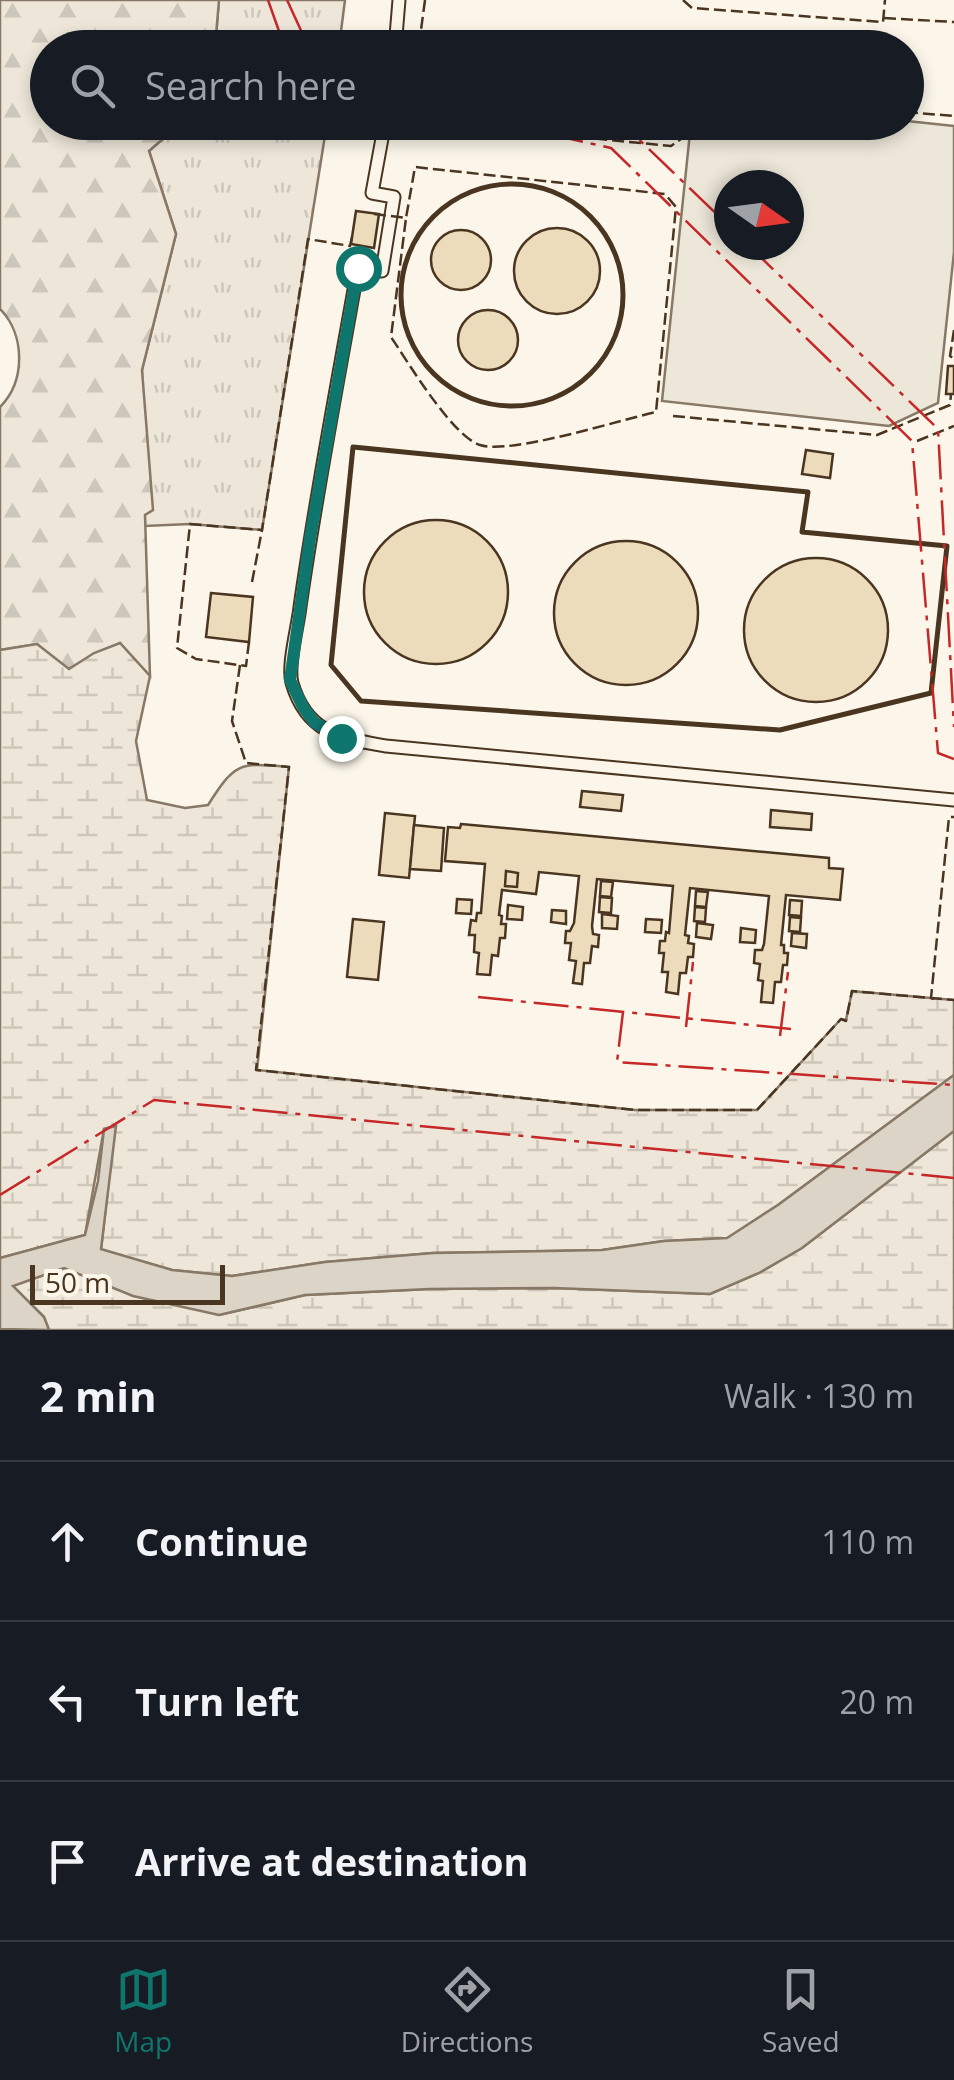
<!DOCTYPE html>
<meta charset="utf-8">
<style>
:root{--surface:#171b24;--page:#242831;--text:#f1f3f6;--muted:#9ea1a6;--line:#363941;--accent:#0f766e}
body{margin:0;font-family:"Open Sans",sans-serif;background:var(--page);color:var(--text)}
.compass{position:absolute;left:714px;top:170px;width:90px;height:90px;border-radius:50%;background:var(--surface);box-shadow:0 5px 15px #0003;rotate:104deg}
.scale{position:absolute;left:30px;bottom:25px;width:195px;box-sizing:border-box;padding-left:10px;border:5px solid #4a3520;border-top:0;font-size:28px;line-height:35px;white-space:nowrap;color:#4a3520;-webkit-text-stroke:8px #fbf6e9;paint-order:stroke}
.stop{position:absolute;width:30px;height:30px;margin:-22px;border:8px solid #0f766e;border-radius:50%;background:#fff}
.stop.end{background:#0f766e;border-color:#fff;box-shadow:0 2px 10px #0008}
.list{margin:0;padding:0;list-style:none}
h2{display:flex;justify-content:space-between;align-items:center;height:130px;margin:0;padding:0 40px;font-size:42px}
h2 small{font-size:32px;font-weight:400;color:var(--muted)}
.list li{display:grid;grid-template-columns:65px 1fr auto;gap:30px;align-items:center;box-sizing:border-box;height:160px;padding:0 40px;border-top:2px solid var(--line)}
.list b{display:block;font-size:38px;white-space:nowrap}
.list em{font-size:32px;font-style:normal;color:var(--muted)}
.icon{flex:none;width:55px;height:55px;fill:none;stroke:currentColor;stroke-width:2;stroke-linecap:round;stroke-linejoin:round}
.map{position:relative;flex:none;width:954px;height:1330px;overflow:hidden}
.search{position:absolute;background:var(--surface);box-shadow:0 5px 15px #0003;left:30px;right:30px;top:30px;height:110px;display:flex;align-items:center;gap:25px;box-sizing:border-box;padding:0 35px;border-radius:55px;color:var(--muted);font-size:38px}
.sheet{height:610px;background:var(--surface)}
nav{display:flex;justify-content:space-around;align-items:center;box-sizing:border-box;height:140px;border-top:2px solid var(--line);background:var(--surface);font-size:28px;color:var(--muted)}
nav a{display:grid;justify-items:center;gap:5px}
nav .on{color:var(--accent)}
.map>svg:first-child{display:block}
</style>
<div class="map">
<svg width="954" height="1330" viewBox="0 0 954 1330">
<defs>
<pattern id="grass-tufts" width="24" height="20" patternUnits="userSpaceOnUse" patternTransform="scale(2.5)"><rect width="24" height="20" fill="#ede6d9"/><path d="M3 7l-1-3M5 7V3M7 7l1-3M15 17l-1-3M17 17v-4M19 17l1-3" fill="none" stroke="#cdc6ba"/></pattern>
<pattern id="forest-firs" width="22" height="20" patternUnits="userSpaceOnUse" patternTransform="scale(2.5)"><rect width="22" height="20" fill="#ede6d9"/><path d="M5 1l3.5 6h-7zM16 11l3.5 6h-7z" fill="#cdc6ba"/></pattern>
<pattern id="wetland-marsh" width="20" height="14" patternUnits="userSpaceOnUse" patternTransform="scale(2.5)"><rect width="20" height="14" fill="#ede6d9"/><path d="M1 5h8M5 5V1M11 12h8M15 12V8" fill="none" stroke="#cdc6ba"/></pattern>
</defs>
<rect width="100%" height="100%" fill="#fbf6e9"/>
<g fill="url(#grass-tufts)" stroke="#887966" stroke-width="2.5">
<polygon points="219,0 345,0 339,47 215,48"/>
<polygon points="181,123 327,123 262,530 190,524 145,526 142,370 176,234 149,151"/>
</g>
<path fill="url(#forest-firs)" stroke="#887966" stroke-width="2.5" d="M0,0H219L215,47L48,48V122L181,123L149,151L176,234L142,370L153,510L145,515L150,676L120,643L68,669L37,644L0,650V407C26,381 25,334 0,309Z"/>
<g fill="url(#wetland-marsh)" stroke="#887966" stroke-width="2.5">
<path d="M120,643L150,676L136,741L147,800L185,808L208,805C236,761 239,763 289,767L257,1070L635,1110H757L841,1019L846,1020L852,991L954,1000V1075L778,1205L728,1238L664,1241L602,1250L433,1253L325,1262L232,1276L172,1270L101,1250L115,1126L104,1129L85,1235L0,1258V650L37,644L69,669L94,653Z"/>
<polygon points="954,1131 954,1330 49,1330 44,1317 12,1286 64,1268 219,1315 305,1295 429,1289 554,1288 710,1294 759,1273 802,1248"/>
</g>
<path fill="#ede7d9" stroke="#887966" stroke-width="2.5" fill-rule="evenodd" d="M907,121L954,126V252L938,403L889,426L662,401L691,123ZM729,185H789V245H729Z"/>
<polygon fill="#dcd4c6" stroke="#887966" stroke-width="2.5" points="954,1075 954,1131 802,1248 759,1273 710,1294 554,1288 429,1289 305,1295 219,1315 133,1296 64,1268 13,1286 44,1317 49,1330 0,1329 0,1258 85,1235 98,1181 104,1129 116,1126 101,1249 172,1270 232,1276 325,1262 433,1253 602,1250 664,1241 727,1238 778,1205"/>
<g fill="#ecdcbc" stroke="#4a3520" stroke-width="2.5">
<polygon points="356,211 379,214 374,248 351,244"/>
<circle cx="557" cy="271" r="43"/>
<circle cx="461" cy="260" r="30"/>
<circle cx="488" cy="340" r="30"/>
<polygon points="948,366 954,366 954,394 946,394"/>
<polygon points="806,450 833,454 830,478 802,474"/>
<circle cx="436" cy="592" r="72"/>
<circle cx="626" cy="613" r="72"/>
<circle cx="816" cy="630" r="72"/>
<polygon points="211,593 253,597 249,642 206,637"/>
<polygon points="582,791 623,795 621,811 580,807"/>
<polygon points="771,810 812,814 811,830 770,827"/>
<polygon points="385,813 415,816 409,878 379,875"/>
<polygon points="461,824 829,858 829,868 843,869 840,900 786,895 781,945 784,945 784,953 788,953 787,965 783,965 781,982 775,982 773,1003 761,1002 763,981 758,980 760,964 754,963 755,950 762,950 764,944 769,896 690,888 685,935 689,936 688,943 694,944 693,957 688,957 686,973 680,973 678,994 666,992 668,972 662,972 664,953 659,953 660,941 665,941 666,932 669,933 673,886 597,879 592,926 593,934 599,935 598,947 592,946 590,963 584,963 582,984 573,983 576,961 569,960 571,943 565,943 566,931 570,931 574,923 579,876 539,872 536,894 502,890 499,915 502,916 501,924 506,924 505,938 500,938 498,956 492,955 490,975 477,974 479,953 474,952 475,935 469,935 471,920 476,921 477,913 481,913 485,864 445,861 448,827 460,828"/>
<polygon points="414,825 444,828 441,871 410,869"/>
<polygon points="506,871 518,873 517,887 505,886"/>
<polygon points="601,881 613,882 611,897 600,896"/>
<polygon points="696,891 708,892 706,907 695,906"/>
<polygon points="600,897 612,898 611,913 599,912"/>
<polygon points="457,899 472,900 471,914 456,913"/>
<polygon points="790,900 802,901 801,916 789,915"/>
<polygon points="508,905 523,907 522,920 507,919"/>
<polygon points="695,907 706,908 705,922 694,921"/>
<polygon points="552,910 566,911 566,924 551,922"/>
<polygon points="602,914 618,916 617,929 602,928"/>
<polygon points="790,917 801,918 800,932 789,931"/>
<polygon points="353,919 384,922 378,980 347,977"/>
<polygon points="646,919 662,920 661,933 645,932"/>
<polygon points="697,923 713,925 711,939 696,937"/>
<polygon points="741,928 756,930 755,943 740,942"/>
<polygon points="792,933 807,934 806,948 791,946"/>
</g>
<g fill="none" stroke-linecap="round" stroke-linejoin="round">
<g stroke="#4a3520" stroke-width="15">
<g id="service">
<polyline points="395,48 399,0"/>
<path d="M385,122L372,193L394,197L382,271L358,267C338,381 316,494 300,607C298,626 287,666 292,683C307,734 341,738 386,746L954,800"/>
</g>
</g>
<use href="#service" stroke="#fbf6e9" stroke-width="11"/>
<g stroke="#4a3520" stroke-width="2.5" stroke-dasharray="12 5" stroke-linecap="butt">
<polyline points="425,0 421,30 426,48"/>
<polyline points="683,0 692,8 883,22 885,0"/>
<polyline points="884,18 954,22"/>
<polyline points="906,112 954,116"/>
<polyline points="426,122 671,146 681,139 684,122"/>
<path d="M374,214L406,218L415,167L665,194L676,207L656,412C620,420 510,455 480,445C452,436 408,362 391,337L406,218"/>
<polyline points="954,330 950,356 954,359"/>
<polyline points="673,416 877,435 950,405 951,394"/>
<polyline points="917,441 954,426"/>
<polyline points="252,582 262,530"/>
<polyline points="249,642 246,666 196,659 177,648 190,524 262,530 308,239 350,246 352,237"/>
<polyline points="240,665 232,721 246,763 289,767 256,1070 635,1110 757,1110 841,1019 846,1021 852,991 954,1000"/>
<polyline points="934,999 931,998 949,817 954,817"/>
</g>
<g stroke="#4a3520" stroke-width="5">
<circle cx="512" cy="295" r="111"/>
<polygon points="353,447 808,492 802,532 947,546 931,693 780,730 361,701 331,665"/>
</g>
<g stroke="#c62828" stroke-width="2.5" stroke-dasharray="35 8 5 8" stroke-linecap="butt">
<polyline points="268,0 285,48"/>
<polyline points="287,0 309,48"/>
<polyline points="494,122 611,148 912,441 938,753 954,759"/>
<polyline points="602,122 628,129 729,226"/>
<polyline points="748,245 938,429 954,727"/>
<polyline points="478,997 791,1029"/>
<polyline points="623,1012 617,1062 954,1085"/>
<polyline points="686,1027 693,962"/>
<polyline points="780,1036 788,972"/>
<polyline points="0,1195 154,1100 954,1178"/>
</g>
</g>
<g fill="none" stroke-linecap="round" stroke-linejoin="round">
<polyline stroke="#0f766e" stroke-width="12" points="341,738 314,722 303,707 290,680 310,539 358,268"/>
</g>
</svg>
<svg class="compass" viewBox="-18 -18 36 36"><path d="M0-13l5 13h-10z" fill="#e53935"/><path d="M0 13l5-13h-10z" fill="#9ea1a6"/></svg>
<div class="scale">50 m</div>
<div class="stop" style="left:358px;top:268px"></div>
<div class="stop end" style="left:341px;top:738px"></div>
<div class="search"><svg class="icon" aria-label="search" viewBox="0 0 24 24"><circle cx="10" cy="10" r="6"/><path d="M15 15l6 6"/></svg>Search here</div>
</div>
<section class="sheet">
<h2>2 min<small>Walk · 130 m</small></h2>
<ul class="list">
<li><svg class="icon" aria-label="ahead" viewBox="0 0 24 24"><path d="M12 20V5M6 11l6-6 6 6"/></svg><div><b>Continue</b></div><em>110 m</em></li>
<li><svg class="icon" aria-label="left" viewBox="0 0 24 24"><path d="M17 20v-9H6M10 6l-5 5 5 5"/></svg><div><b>Turn left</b></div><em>20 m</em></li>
<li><svg class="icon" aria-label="arrive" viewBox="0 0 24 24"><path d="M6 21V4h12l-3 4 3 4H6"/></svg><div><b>Arrive at destination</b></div></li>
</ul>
</section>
<nav>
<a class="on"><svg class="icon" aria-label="map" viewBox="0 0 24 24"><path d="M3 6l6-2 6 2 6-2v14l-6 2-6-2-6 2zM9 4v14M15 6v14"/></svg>Map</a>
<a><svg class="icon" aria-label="directions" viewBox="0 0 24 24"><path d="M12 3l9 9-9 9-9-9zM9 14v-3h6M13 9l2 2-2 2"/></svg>Directions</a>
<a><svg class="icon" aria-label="saved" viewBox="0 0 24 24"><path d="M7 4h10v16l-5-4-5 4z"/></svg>Saved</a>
</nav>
